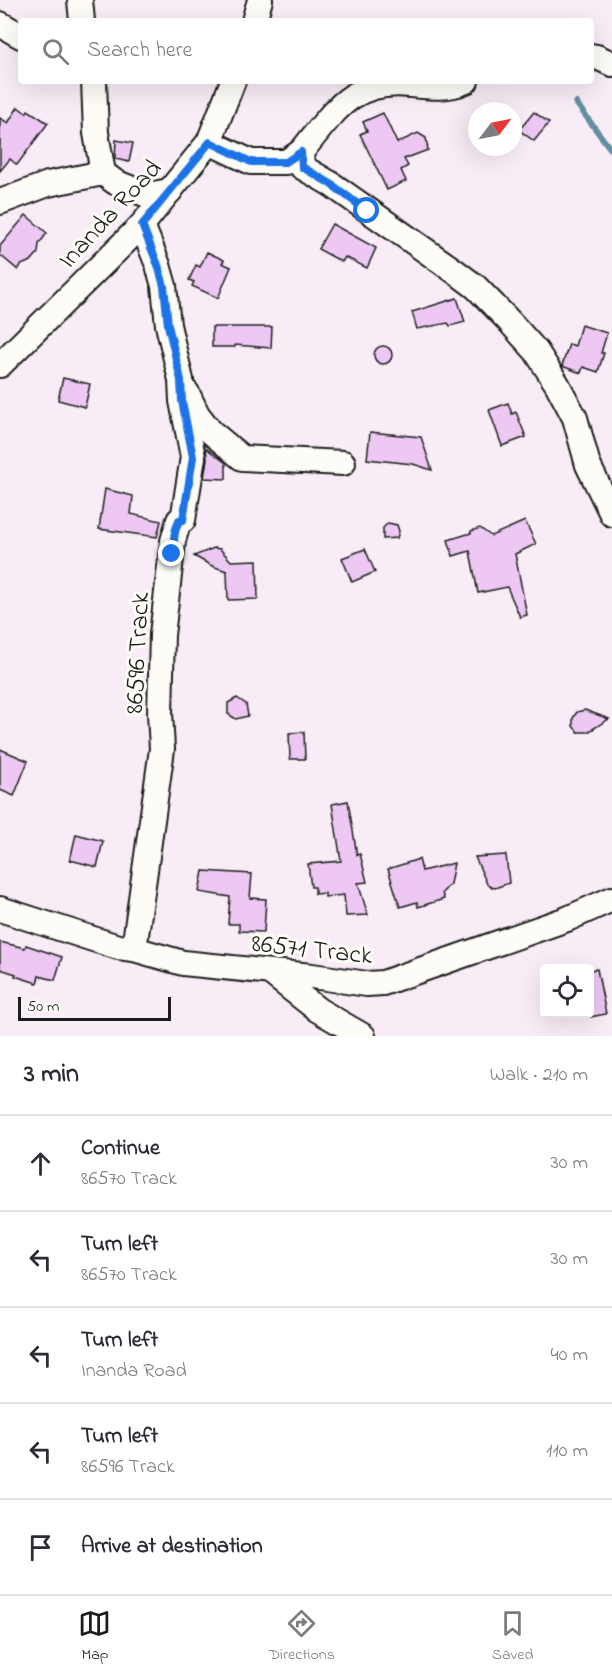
<!DOCTYPE html>
<meta charset="utf-8">
<style>
:root{--surface:#fff;--page:#f7f7f7;--text:#2b2b33;--muted:#7c7c81;--line:#e1e1e2;--accent:#1c1c1c}
body{margin:0;font-family:"Indie Flower",sans-serif;background:var(--page);color:var(--text)}
.controls{position:absolute;right:18px;bottom:18px;display:grid;overflow:hidden;border-radius:6px;box-shadow:0 6px 24px #0002}
.controls button{width:54px;height:54px;display:grid;place-items:center;padding:0;border:0;border-bottom:2px solid var(--line);background:var(--surface);color:var(--text);font:30px sans-serif}
.compass{position:absolute;left:468px;top:102px;width:54px;height:54px;border-radius:50%;background:var(--surface);box-shadow:0 6px 24px #0002;rotate:58deg}
.scale{position:absolute;left:18px;bottom:15px;width:153px;box-sizing:border-box;padding-left:6px;border:3px solid #1c1c1c;border-top:0;font-size:16px;line-height:21px;white-space:nowrap;color:#1c1c1c;-webkit-text-stroke:4px #fdfcf7;paint-order:stroke}
.stop{position:absolute;width:18px;height:18px;margin:-14px;border:4px solid #1a73e8;border-radius:50%;background:#fff}
.stop.end{background:#1a73e8;border-color:#fff;box-shadow:0 2px 6px #0008}
.list{margin:0;padding:0;list-style:none}
h2{display:flex;justify-content:space-between;align-items:center;height:78px;margin:0;padding:0 24px;font-size:26px}
h2 small{font-size:20px;font-weight:400;color:var(--muted)}
.list li{display:grid;grid-template-columns:39px 1fr auto;gap:18px;align-items:center;box-sizing:border-box;height:96px;padding:0 24px;border-top:2px solid var(--line)}
.list b{display:block;font-size:22px;white-space:nowrap}
.list p{margin:0;font-size:20px;white-space:nowrap;color:var(--muted)}
.list em{font-size:20px;font-style:normal;color:var(--muted)}
.icon{flex:none;width:33px;height:33px;fill:none;stroke:currentColor;stroke-width:2;stroke-linecap:round;stroke-linejoin:round}
.map{position:relative;flex:none;width:612px;height:1036px;overflow:hidden}
.search{position:absolute;background:var(--surface);box-shadow:0 6px 24px #0002;left:18px;right:18px;top:18px;height:66px;display:flex;align-items:center;gap:15px;box-sizing:border-box;padding:0 21px;border-radius:6px;color:var(--muted);font-size:22px}
.sheet{height:558px;background:var(--surface)}
nav{display:flex;justify-content:space-around;align-items:center;box-sizing:border-box;height:84px;border-top:2px solid var(--line);background:var(--surface);font-size:16px;color:var(--muted)}
nav a{display:grid;justify-items:center;gap:3px}
nav .on{color:var(--accent)}
.map>svg:first-child{display:block}
</style>
<div class="map">
<svg width="612" height="1036" viewBox="0 0 612 1036">
<rect width="100%" height="100%" fill="#f8ecf6"/>
<filter id="ink" filterUnits="userSpaceOnUse"><feTurbulence type="fractalNoise" baseFrequency=".0167" numOctaves="2"/><feDisplacementMap in="SourceGraphic" scale="12" xChannelSelector="R" yChannelSelector="G"/><feConvolveMatrix kernelMatrix="1 2 1 2 8 2 1 2 1" color-interpolation-filters="sRGB"/></filter>
<g filter="url(#ink)">
<g fill="none" stroke-linecap="round" stroke-linejoin="round">
<polyline stroke="#638e9e" stroke-width="6" points="576,103 612,151"/>
</g>
<g fill="#ecc8f3" stroke="#1c1c1c" stroke-width="1.5">
<polygon points="18,107 26,113 28,110 48,123 17,165 10,159 0,171 0,118 8,123"/>
<polygon points="534,112 549,123 534,141 519,130"/>
<polygon points="383,113 397,143 418,133 426,138 428,150 404,159 408,166 401,170 406,181 387,190 360,134 367,131 363,122"/>
<polygon points="116,140 133,143 129,162 115,159"/>
<polygon points="26,215 47,233 39,244 38,253 31,261 21,265 18,270 0,255 0,246"/>
<polygon points="332,224 376,248 367,268 345,257 342,262 318,249"/>
<polygon points="207,252 224,260 222,263 231,267 218,298 192,286 194,282 189,280 196,265 200,267"/>
<polygon points="457,298 465,322 450,326 448,323 417,329 412,312"/>
<polygon points="581,325 607,333 601,353 604,353 598,372 583,367 581,373 562,366 569,344 575,346"/>
<polygon points="212,327 272,327 271,348 235,345 235,347 212,347"/>
<circle cx="383" cy="355" r="9"/>
<polygon points="63,378 90,384 85,407 58,400"/>
<polygon points="508,403 512,414 516,412 526,437 502,446 489,410"/>
<polygon points="370,432 421,437 432,470 413,464 367,459"/>
<polygon points="206,448 226,463 226,479 204,478 207,459"/>
<polygon points="105,489 133,496 131,514 161,521 157,537 99,529"/>
<polygon points="525,521 536,544 515,554 527,615 520,617 507,587 478,593 470,551 453,556 448,540 471,533 471,531 480,528 491,536"/>
<polygon points="388,523 397,525 399,531 397,538 383,539 383,528"/>
<polygon points="214,548 220,549 231,561 257,560 258,599 228,600 227,571 212,566 194,556"/>
<polygon points="365,549 375,572 352,582 342,558"/>
<polygon points="237,698 246,704 248,716 236,719 228,714 228,703"/>
<polygon points="585,710 609,719 588,732 578,732 573,726 573,718 577,712"/>
<polygon points="304,732 305,759 290,759 289,733"/>
<polygon points="0,749 28,761 14,796 0,790"/>
<polygon points="348,801 357,855 360,854 367,882 358,883 368,915 346,916 344,895 325,897 325,893 315,894 315,887 311,887 308,864 341,861 332,804"/>
<polygon points="76,834 103,841 97,867 70,860"/>
<polygon points="506,855 509,883 495,888 491,887 487,884 475,857"/>
<polygon points="419,859 422,871 454,863 450,884 442,893 444,899 418,907 417,902 400,907 388,869"/>
<polygon points="203,871 252,874 250,898 266,899 264,932 239,931 239,924 228,924 230,897 199,892"/>
<polygon points="0,942 25,948 26,945 62,957 55,980 39,976 37,983 15,976 16,974 0,969"/>
<polygon points="597,969 606,1014 590,1017 590,970"/>
</g>
<g fill="none" stroke-linecap="round" stroke-linejoin="round">
<g stroke="#1c1c1c" stroke-width="28">
<g id="minor">
<polyline points="80,0 82,21"/>
<polyline points="254,21 260,0"/>
<polyline points="0,24 21,36"/>
<polyline points="591,56 597,57 612,64"/>
<polyline points="94,81 96,133 103,173"/>
<polyline points="209,142 251,162 286,162 301,152 302,167 331,184 456,272 476,287 510,322 536,351 557,384 575,418 588,465 612,514"/>
<path d="M301,152C334,112 352,78 411,85C430,87 448,89 466,81"/>
<polyline points="0,202 48,184 103,173 115,182 147,195 170,191"/>
<polyline points="0,365 142,225 209,142 233,81"/>
<polyline points="187,393 197,414 211,432 242,458 343,463"/>
<polyline points="0,909 118,947 134,949 183,963 312,976 367,984 383,983 567,919 612,899"/>
<polyline points="134,949 162,749 160,713 162,635 173,541 179,520 183,520 193,457 182,401 181,380 168,325 164,286 158,265 142,225"/>
<polyline points="270,972 318,1010 363,1036"/>
</g>
</g>
<use href="#minor" stroke="#fdfcf7" stroke-width="24"/>
</g>
</g>
<g fill="none" stroke-linecap="round" stroke-linejoin="round" filter="url(#ink)">
<polyline stroke="#1a73e8" stroke-width="8" points="172,554 175,532 179,520 183,520 193,457 182,401 181,380 168,325 164,286 158,265 142,225 210,142 251,162 286,162 301,152 302,167 331,184 367,211"/>
</g>
<g text-anchor="middle" stroke-width="6" stroke-linejoin="round" paint-order="stroke">
<g font-size="26" fill="#1c1c1c" stroke="#fdfcf7">
<text transform="translate(109 213) rotate(-47)" y="9">Inanda Road</text>
<text transform="translate(136 653) rotate(-87)" y="9">86596 Track</text>
<text transform="translate(312 948) rotate(6)" y="9">86571 Track</text>
</g>
</g>
</svg>
<div class="controls">
<button><svg class="icon" aria-label="locate" viewBox="0 0 24 24"><circle cx="12" cy="12" r="6"/><path d="M12 2v4M12 18v4M2 12h4M18 12h4"/></svg></button>
</div>
<svg class="compass" viewBox="-18 -18 36 36"><path d="M0-13l5 13h-10z" fill="#e53935"/><path d="M0 13l5-13h-10z" fill="#7c7c81"/></svg>
<div class="scale">50 m</div>
<div class="stop" style="left:367px;top:211px"></div>
<div class="stop end" style="left:172px;top:554px"></div>
<div class="search"><svg class="icon" aria-label="search" viewBox="0 0 24 24"><circle cx="10" cy="10" r="6"/><path d="M15 15l6 6"/></svg>Search here</div>
</div>
<section class="sheet">
<h2>3 min<small>Walk · 210 m</small></h2>
<ul class="list">
<li><svg class="icon" aria-label="ahead" viewBox="0 0 24 24"><path d="M12 20V5M6 11l6-6 6 6"/></svg><div><b>Continue</b><p>86570 Track</p></div><em>30 m</em></li>
<li><svg class="icon" aria-label="left" viewBox="0 0 24 24"><path d="M17 20v-9H6M10 6l-5 5 5 5"/></svg><div><b>Turn left</b><p>86570 Track</p></div><em>30 m</em></li>
<li><svg class="icon" aria-label="left" viewBox="0 0 24 24"><path d="M17 20v-9H6M10 6l-5 5 5 5"/></svg><div><b>Turn left</b><p>Inanda Road</p></div><em>40 m</em></li>
<li><svg class="icon" aria-label="left" viewBox="0 0 24 24"><path d="M17 20v-9H6M10 6l-5 5 5 5"/></svg><div><b>Turn left</b><p>86596 Track</p></div><em>110 m</em></li>
<li><svg class="icon" aria-label="arrive" viewBox="0 0 24 24"><path d="M6 21V4h12l-3 4 3 4H6"/></svg><div><b>Arrive at destination</b></div></li>
</ul>
</section>
<nav>
<a class="on"><svg class="icon" aria-label="map" viewBox="0 0 24 24"><path d="M3 6l6-2 6 2 6-2v14l-6 2-6-2-6 2zM9 4v14M15 6v14"/></svg>Map</a>
<a><svg class="icon" aria-label="directions" viewBox="0 0 24 24"><path d="M12 3l9 9-9 9-9-9zM9 14v-3h6M13 9l2 2-2 2"/></svg>Directions</a>
<a><svg class="icon" aria-label="saved" viewBox="0 0 24 24"><path d="M7 4h10v16l-5-4-5 4z"/></svg>Saved</a>
</nav>
